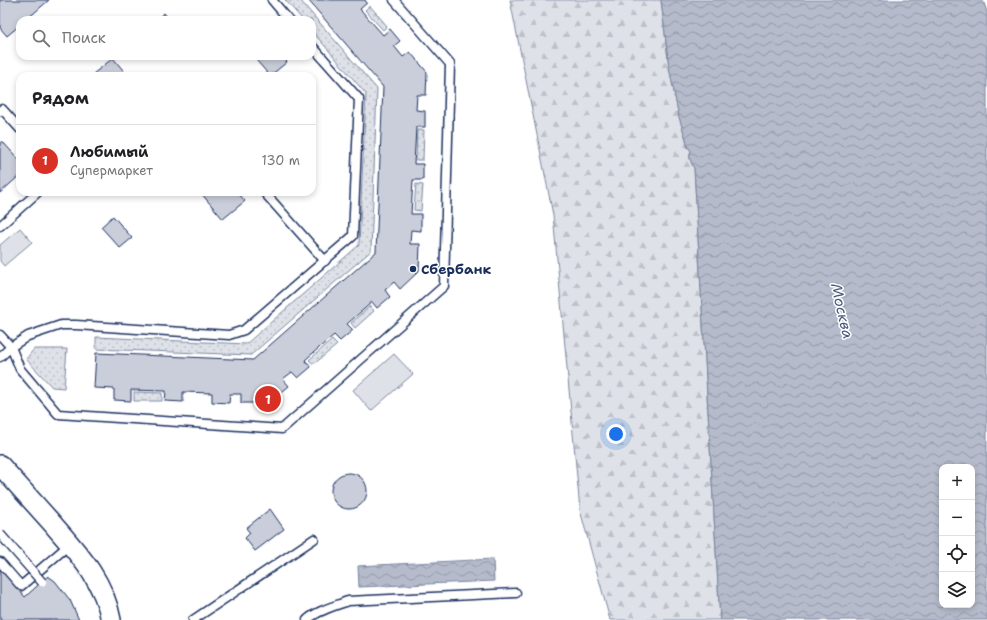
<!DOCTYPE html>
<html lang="ru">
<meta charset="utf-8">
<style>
:root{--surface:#fff;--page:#f2f2f2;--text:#202124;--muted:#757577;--line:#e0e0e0;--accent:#d93025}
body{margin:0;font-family:"Shantell Sans",sans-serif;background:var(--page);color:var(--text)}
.controls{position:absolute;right:12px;bottom:12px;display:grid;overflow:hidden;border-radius:8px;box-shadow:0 2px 6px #0003}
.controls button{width:36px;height:36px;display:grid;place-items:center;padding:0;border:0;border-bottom:1px solid var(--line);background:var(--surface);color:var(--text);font:20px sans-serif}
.you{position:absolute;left:616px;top:434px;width:14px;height:14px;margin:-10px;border:3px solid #fff;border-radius:50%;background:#1a73e8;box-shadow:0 0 0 6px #1a73e833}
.badge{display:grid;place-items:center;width:26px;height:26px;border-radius:50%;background:var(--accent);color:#fff;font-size:13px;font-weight:700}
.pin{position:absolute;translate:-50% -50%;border:2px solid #fff;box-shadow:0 1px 4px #0006}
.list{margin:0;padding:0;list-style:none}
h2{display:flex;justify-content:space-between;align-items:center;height:52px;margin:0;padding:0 16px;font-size:17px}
h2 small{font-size:13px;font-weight:400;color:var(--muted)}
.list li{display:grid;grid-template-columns:26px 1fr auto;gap:12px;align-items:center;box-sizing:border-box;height:72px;padding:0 16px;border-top:1px solid var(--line)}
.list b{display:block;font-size:15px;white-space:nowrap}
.list p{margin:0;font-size:13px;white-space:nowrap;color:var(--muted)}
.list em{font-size:13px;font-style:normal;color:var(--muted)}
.icon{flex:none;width:22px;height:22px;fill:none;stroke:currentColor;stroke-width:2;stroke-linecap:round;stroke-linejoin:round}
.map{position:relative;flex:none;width:987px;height:620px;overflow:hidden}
.search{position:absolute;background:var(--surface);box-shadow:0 2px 6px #0003;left:16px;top:16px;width:300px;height:44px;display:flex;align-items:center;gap:10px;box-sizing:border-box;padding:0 14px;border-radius:12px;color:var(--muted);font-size:15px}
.panel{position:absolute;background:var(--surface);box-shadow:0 2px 6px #0003;left:16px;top:72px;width:300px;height:124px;border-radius:12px}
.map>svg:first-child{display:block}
</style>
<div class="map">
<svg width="987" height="620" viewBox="0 0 987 620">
<defs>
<pattern id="grass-dots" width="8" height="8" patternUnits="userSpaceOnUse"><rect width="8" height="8" fill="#dee1e7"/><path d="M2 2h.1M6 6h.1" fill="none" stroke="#bec1c9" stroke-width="1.8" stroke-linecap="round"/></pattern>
<pattern id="forest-firs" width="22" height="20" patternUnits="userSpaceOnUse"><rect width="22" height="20" fill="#dee1e7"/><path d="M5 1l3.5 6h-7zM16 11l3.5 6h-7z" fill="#bec1c9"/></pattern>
<pattern id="water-waves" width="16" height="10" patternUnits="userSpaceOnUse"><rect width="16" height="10" fill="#b5bbca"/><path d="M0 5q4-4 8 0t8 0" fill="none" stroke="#9298a7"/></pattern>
</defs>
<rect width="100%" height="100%" fill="#fff"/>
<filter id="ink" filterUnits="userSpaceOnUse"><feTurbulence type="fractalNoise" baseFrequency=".025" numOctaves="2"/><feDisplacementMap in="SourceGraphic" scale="8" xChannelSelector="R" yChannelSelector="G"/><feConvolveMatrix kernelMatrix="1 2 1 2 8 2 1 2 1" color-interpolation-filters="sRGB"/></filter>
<g filter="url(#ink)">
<g fill="url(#grass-dots)" stroke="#7c88a2">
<polygon points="285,0 300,0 377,89 371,251 251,355 96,349 96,337 246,344 359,245 366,94 312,31 312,20 303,20"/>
<polygon points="370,6 387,26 383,30 365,10"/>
<polygon points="417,130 424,130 423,160 416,160"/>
<polygon points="416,184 423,185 421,211 414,210"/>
<polygon points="370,306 374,311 355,328 351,323"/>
<polygon points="332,340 337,345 314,364 309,360"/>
<polygon points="34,349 67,349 64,388 52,387 26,359"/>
<polygon points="134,392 162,393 162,401 134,401"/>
</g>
<path fill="url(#forest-firs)" stroke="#7c88a2" d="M510,0H661L669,67L679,117L686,139L688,148L689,147L691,151C688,157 691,162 694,168L720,620H610L580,510L553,215Z"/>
<g fill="#dee1e7" stroke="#7c88a2">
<polygon points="20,228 32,242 4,266 0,261 0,245"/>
<polygon points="394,354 413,374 371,411 353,390"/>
</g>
<g fill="url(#water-waves)" stroke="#77839f" fill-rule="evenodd">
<path d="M661,0H983L987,12V620H720L694,168C691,162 688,157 691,151L689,148H688L686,139L679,117L669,67ZM942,467H972V605H942Z"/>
<polygon points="493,559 494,581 359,587 358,566"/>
</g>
<g fill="#caceda" stroke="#1b2f5e">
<polygon points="0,0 49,0 26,20 20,20 20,25 7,36 0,28"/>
<polygon points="308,0 365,0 367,3 360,9 383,35 390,29 400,41 394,46 403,57 410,52 427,72 426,95 417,95 416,110 425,111 425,127 416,127 414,164 423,164 423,180 413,180 411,214 421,214 421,231 411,230 410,244 420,244 419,271 400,289 394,282 385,290 390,297 377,308 372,302 347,324 353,330 340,341 334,335 305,360 311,367 298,378 292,372 283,379 289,386 269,403 241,403 241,394 230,394 229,403 212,402 212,393 183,392 183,402 165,401 166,391 131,390 131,401 114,400 114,389 94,388 96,353 253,360 376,252 383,87"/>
<polygon points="164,13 170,20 155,20"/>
<polygon points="261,56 282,56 287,62 270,76 256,60"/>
<polygon points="113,58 128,76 95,76 93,74"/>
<polygon points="2,141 20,161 20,175 0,193 0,143"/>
<polygon points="200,192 237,192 245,201 223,219"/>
<polygon points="113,216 132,238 120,248 101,227"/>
<circle cx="349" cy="491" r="18"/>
<polygon points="270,509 284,529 255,551 245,538 250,533 246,528"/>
<polygon points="0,568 25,597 48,576 55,581 70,600 79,620 0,620"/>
</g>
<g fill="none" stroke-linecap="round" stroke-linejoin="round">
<g stroke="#1b2f5e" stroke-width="11">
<g id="service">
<polyline points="272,0 289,20"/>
<polyline points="0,111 2,109 20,129"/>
<polyline points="264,192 325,261"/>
<polyline points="0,226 38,192"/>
<polyline points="0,335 11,347 20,369 58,414 282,429 444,286 450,64 394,0"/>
<polyline points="0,357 11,347 28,336 61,325 76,325 229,335 244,330 353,236 359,99 312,46"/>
<polyline points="0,562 21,586 70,544"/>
<polyline points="193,620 314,539"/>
<path d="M307,620C316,611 335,606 348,601L516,593"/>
</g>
</g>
<g stroke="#1b2f5e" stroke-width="22">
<path id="tertiary" d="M0,465C17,484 34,503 51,522C77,552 104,580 111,620"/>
</g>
<use href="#service" stroke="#fff" stroke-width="8"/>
<use href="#tertiary" stroke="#fff" stroke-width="19"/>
<g stroke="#1b2f5e" stroke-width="11" stroke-linecap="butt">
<polyline id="service-bridge" points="0,534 42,582"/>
</g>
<use href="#service-bridge" stroke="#fff" stroke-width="8"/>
</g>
</g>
<circle fill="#1b2f5e" stroke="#fff" stroke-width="1.5" cx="413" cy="269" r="4"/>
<g text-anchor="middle" stroke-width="3" stroke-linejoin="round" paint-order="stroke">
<g font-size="14" font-weight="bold" fill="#1b2f5e" stroke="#fff" text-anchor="start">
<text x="421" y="274">Сбербанк</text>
</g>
<g font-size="15" font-style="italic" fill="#49597e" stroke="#fff">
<text transform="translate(842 311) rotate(77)" y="5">Москва</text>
</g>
</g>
</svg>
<div class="controls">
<button>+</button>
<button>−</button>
<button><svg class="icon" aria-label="locate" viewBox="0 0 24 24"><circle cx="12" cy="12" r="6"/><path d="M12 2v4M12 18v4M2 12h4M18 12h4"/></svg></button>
<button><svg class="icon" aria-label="layers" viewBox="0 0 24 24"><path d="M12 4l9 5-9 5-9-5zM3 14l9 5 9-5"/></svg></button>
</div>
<div class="you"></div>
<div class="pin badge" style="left:268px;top:399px">1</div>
<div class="search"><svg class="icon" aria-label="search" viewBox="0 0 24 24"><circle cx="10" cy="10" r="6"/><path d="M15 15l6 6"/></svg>Поиск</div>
<section class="panel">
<h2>Рядом<small></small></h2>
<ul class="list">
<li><span class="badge">1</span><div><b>Любимый</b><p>Супермаркет</p></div><em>130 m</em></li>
</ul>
</section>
</div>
